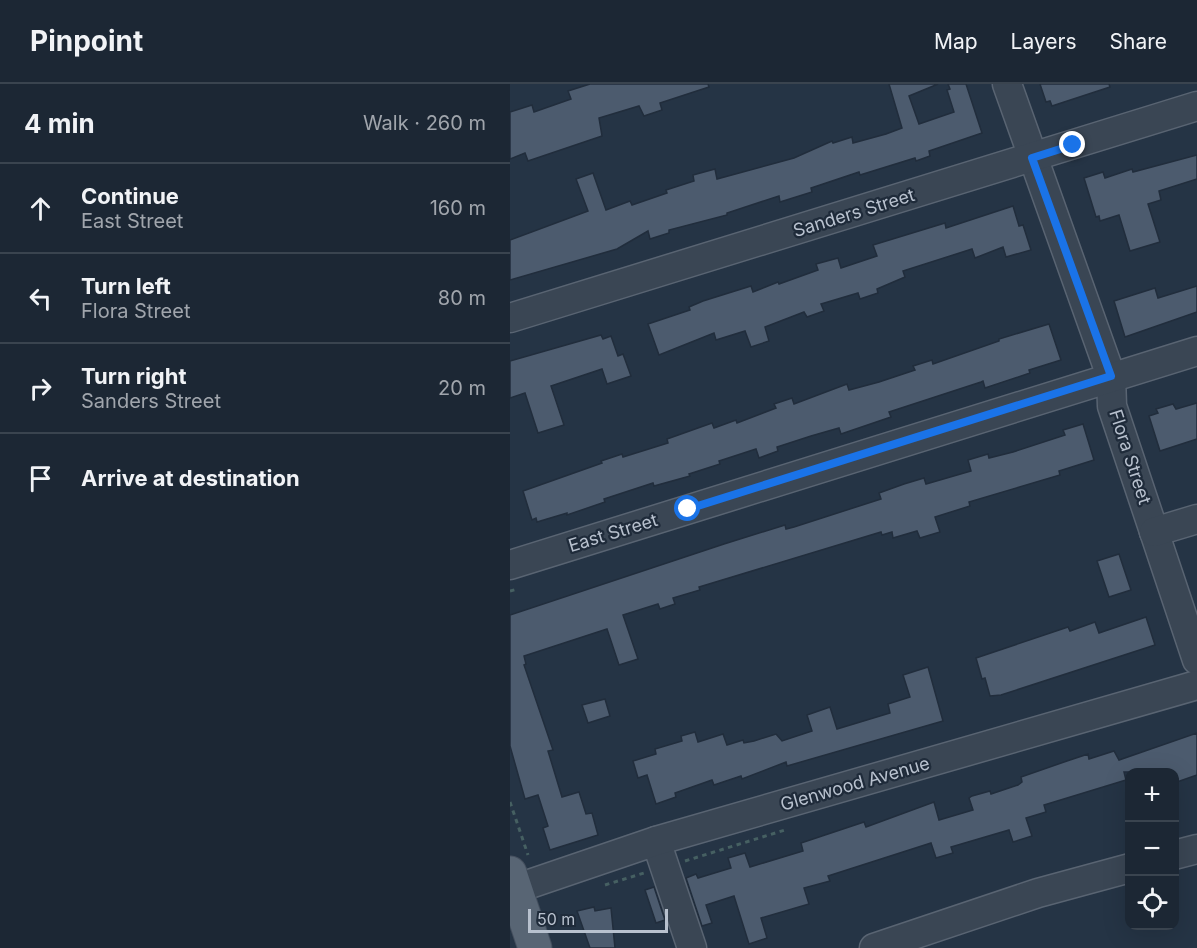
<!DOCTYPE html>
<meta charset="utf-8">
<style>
:root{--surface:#1c2734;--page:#252f3c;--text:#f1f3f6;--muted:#a0a5ac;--line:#3a444f}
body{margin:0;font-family:Inter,sans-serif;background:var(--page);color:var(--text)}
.controls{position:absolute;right:18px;bottom:18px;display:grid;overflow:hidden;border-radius:12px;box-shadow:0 6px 24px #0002}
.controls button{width:54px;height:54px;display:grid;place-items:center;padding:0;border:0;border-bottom:2px solid var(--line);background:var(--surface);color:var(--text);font:30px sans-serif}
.scale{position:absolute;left:18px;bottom:15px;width:140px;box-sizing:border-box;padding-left:6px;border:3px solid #b8c1ce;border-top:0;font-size:16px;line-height:21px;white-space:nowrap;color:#b8c1ce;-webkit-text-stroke:4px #1f2b3a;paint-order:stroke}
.stop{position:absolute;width:18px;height:18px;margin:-14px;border:4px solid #1a73e8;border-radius:50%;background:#fff}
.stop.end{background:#1a73e8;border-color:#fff;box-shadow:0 2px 6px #0008}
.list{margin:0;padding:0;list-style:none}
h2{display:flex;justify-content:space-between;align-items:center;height:78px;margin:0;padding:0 24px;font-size:26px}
h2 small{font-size:20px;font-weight:400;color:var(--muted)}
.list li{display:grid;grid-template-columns:39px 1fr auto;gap:18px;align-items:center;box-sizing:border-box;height:90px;padding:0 24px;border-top:2px solid var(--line)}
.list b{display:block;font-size:22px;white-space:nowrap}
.list p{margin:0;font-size:20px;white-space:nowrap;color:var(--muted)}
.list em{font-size:20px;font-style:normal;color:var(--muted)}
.icon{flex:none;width:33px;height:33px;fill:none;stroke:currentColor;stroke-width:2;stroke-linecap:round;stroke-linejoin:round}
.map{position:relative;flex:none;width:687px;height:864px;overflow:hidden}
header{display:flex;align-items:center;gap:36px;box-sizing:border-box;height:84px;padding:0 30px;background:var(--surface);border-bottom:2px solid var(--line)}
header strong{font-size:28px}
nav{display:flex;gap:33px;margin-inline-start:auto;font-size:21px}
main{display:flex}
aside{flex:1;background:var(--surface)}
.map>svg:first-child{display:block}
</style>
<header>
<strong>Pinpoint</strong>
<nav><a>Map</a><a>Layers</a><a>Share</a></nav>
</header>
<main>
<aside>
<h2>4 min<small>Walk · 260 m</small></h2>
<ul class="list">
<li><svg class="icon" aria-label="ahead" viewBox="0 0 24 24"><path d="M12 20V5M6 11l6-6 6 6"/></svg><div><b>Continue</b><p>East Street</p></div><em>160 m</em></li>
<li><svg class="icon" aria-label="left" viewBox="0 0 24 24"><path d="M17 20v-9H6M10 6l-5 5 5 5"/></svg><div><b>Turn left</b><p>Flora Street</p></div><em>80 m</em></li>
<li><svg class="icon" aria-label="right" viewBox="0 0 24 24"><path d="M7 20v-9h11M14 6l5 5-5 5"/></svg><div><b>Turn right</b><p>Sanders Street</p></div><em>20 m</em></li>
<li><svg class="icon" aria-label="arrive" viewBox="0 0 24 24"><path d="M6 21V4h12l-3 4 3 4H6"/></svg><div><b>Arrive at destination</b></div></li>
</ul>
</aside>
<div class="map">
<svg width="687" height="864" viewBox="0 0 687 864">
<rect width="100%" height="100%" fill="#253445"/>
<g fill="#4c5b6e" stroke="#212d3c" stroke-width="1.5">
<polygon points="80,0 198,0 199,3 150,19 152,26 134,32 129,22 89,34 92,52 18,77 15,69 0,75 0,28 22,21 24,28 61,15 58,7"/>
<polygon points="379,0 428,0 399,12 409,40 444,28 437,6 440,5 438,0 456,0 472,49 419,67 420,72 406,77 405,74 350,91 349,88 301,104 302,108 270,118 269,112 217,129 217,131 159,146 159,149 140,155 138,147 107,165 0,196 0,156 78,127 66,95 83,89 96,126 120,117 122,121 157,109 156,106 184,97 183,91 205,85 207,95 284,74 322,57 323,59 342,53 343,59 376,50 392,44"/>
<polygon points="530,0 599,0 600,3 542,22 540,17 536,18"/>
<polygon points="687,71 687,95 649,107 651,116 638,120 650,158 620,167 609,131 590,137 589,132 586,133 574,94 593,88 595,94 622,85 623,88"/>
<polygon points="503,122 509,142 513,141 521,166 496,173 493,163 465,174 462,165 393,187 395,193 367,205 368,209 350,215 348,209 311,220 314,227 297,233 294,228 255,243 259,257 241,263 235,247 206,256 204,249 149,271 138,240 180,226 179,223 193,217 241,202 243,208 268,198 269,200 308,186 306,180 328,174 331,184 367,172 363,161 435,139 436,144"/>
<polygon points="687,202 687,228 615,253 604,217 645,204 648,214"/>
<polygon points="539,240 551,276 519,286 520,289 475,304 473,297 471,298 379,328 381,333 331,350 329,344 301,352 267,363 268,367 249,374 246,365 209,377 210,380 179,390 180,392 144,402 143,399 94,415 95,418 57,431 57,429 27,438 26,434 22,436 13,407 92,379 91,377 112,370 113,373 158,359 157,355 202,339 204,344 226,336 227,339 266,324 264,320 282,314 284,320 337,300 339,306 369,298 405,286 403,282 422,276 423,280 489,257 489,255"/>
<polygon points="91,251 93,255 101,252 108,272 113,270 121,292 97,300 92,285 41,302 54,341 28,349 15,309 0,314 0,277"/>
<polygon points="687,319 687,355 650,367 639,332 648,329 646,325 663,320 666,325"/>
<polygon points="573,340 584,376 549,387 550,391 459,418 460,422 425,433 430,448 410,454 407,447 383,454 382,448 372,451 371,448 189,503 190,506 163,514 165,520 150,525 148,520 113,531 128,575 109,581 97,545 14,572 16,580 14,581 43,666 38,667 52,713 69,708 76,730 82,729 88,751 40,766 33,744 38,742 28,711 15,715 0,662 0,531 214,460 275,441 276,445 284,443 371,415 369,409 394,400 414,394 416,400 461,387 458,376 478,370 479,374 503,368 555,351 553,346"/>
<polygon points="609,470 621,506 599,513 587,477"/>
<polygon points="636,533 645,561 491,611 480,612 475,594 472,595 466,574 558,543 560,547 585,538 589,549"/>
<polygon points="418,583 433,637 277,682 276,678 232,695 231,692 204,701 202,696 165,709 166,713 146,720 137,691 128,694 123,677 146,670 145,665 172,657 171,652 185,648 188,658 213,650 217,661 233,656 234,659 244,657 266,650 272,657 302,647 297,631 320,623 327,645 380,629 378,620 400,613 393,591"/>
<polygon points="95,615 100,632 78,639 72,621"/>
<polygon points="687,649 687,691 667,698 664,688 614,688 616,696 534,721 536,728 516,734 522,752 503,758 499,746 441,763 443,769 426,774 421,759 318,792 320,797 294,804 299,820 251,834 257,854 239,860 224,812 196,821 202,839 192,842 176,794 186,790 188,794 221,784 218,774 235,769 240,783 293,767 291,759 354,738 356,743 424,718 429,736 463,726 459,714 462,712 480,707 481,710 508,701 512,698 511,693 557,677 578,670 579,675 604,667 609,676"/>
<polygon points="144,803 155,836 146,839 135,806"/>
<polygon points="84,823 85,827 101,824 105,864 80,864 67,827"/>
</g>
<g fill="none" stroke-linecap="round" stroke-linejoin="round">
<g stroke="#596472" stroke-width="31">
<g id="minor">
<polyline points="497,0 601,292 602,322 687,576"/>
<polyline points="0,234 687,22"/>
<polyline points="644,448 687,435"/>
<polyline points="0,481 687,267"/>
<polyline points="146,757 182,864"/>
<polyline points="664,771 687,765"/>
<polyline points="5,805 146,757 687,601"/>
<polyline points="364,864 528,809 620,784"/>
</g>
</g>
<g stroke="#444f5e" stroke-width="35">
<polyline id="major" points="0,789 25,864"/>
</g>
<g stroke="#466062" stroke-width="3" stroke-dasharray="4.5 4.5" stroke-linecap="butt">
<polyline points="0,507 8,505"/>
<polyline points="0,718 18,771"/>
<polyline points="175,777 275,746"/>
<polyline points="95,801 134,789"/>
</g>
<use href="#minor" stroke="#3a4654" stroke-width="28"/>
<use href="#major" stroke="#586574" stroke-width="33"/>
</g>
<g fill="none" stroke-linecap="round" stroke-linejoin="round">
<polyline stroke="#1a73e8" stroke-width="8" points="178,425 601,292 522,74 563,61"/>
</g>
<g text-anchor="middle" stroke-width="4.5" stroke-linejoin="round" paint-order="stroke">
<g font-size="18" fill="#b8c1ce" stroke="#1f2b3a">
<text transform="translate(344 129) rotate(-17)" y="6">Sanders Street</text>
<text transform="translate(620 373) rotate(72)" y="6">Flora Street</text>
<text transform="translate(103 449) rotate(-17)" y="6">East Street</text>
<text transform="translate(345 700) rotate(-16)" y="6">Glenwood Avenue</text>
</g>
</g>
</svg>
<div class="controls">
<button>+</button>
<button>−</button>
<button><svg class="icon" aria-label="locate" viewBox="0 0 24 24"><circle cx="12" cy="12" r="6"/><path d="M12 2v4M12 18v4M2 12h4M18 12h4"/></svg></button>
</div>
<div class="scale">50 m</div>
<div class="stop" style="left:178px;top:425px"></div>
<div class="stop end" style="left:563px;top:61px"></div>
</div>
</main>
